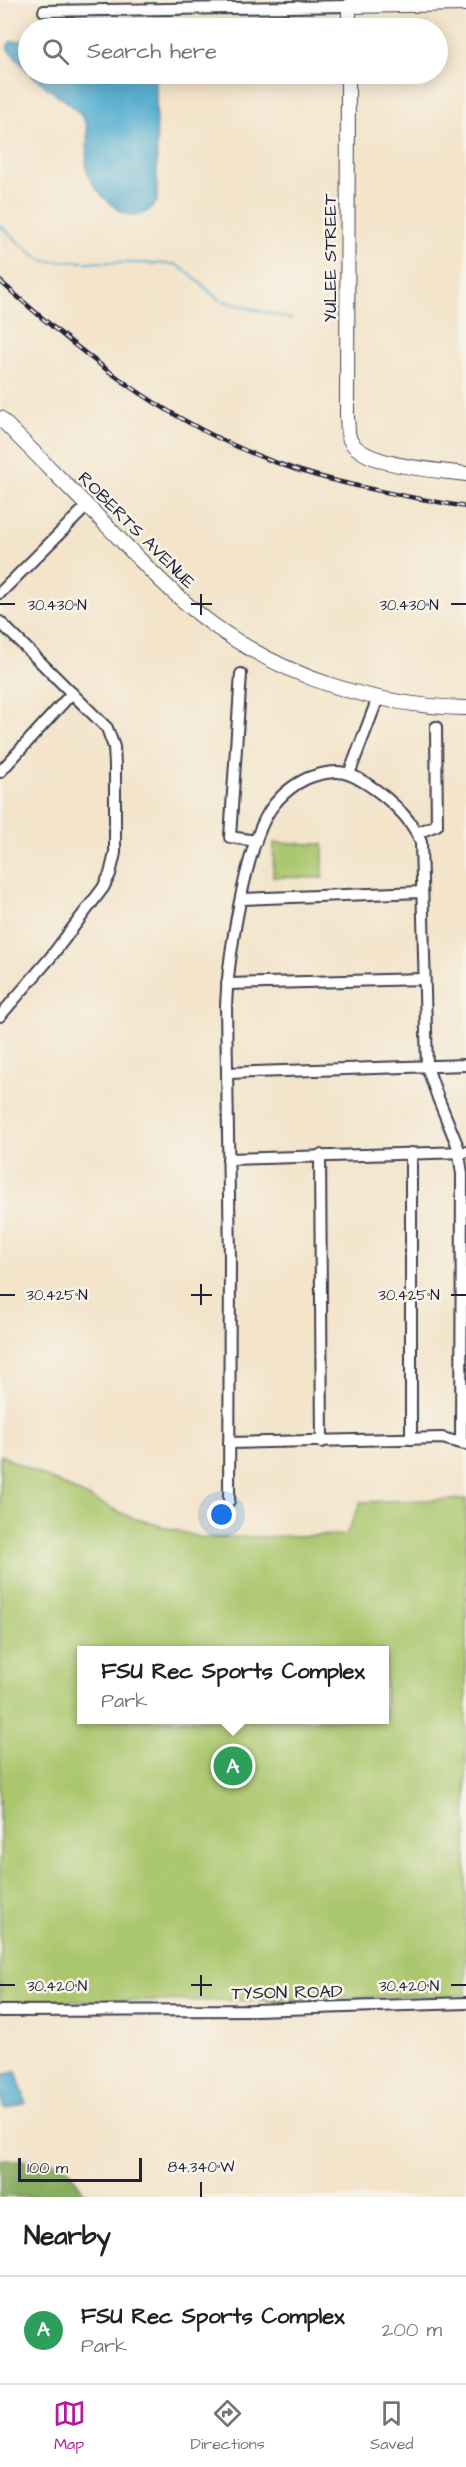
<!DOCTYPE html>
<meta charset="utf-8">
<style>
:root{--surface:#fff;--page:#f2f2f2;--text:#202124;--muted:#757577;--line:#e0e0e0;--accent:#b5179e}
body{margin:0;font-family:"Architects Daughter",sans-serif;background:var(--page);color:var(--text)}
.scale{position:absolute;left:18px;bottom:15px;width:124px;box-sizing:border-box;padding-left:6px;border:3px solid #22223b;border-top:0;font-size:16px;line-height:21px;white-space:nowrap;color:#22223b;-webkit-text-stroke:4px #f7f3e8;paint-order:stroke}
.you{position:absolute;left:222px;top:1515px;width:21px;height:21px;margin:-15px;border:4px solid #fff;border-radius:50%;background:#1a73e8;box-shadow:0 0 0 9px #1a73e833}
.badge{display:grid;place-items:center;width:39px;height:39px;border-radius:50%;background:var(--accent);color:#fff;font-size:20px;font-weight:700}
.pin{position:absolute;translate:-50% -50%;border:3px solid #fff;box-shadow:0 2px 6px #0006}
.popup{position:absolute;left:77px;top:1646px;width:312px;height:78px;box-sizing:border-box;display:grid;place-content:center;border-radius:0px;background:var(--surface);filter:drop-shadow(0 2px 4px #0005);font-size:20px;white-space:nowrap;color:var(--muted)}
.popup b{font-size:22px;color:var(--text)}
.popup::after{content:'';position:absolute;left:50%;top:100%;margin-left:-12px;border:12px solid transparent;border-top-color:var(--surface)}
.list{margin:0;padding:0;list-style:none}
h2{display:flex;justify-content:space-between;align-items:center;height:78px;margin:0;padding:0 24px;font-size:26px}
h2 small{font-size:20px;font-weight:400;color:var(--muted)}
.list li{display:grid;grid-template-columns:39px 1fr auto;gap:18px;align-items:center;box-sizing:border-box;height:108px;padding:0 24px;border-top:2px solid var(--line)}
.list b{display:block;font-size:22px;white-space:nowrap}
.list p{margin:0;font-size:20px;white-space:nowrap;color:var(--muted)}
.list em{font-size:20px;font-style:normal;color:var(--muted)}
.icon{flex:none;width:33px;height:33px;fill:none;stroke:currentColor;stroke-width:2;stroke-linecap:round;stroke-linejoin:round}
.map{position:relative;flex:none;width:466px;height:2197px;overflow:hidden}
.search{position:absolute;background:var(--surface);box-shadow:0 3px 15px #0003;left:18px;right:18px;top:18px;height:66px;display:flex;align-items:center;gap:15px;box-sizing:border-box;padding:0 21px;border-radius:33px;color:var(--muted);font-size:22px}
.sheet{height:186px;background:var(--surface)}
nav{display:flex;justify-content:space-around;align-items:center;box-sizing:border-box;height:84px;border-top:2px solid var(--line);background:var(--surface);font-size:16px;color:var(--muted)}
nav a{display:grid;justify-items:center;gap:3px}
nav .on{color:var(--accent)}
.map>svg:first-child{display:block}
</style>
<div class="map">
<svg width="466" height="2197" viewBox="0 0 466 2197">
<rect width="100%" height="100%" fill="#f7f3e8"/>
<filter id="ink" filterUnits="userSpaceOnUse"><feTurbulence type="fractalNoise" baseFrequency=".0167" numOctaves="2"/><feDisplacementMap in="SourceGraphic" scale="12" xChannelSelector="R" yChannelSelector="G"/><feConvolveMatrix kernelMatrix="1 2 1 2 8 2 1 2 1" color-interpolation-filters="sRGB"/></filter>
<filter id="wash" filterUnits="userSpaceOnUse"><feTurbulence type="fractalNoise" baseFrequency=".008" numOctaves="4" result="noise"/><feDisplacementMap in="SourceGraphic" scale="24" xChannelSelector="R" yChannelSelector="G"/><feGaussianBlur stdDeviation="1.35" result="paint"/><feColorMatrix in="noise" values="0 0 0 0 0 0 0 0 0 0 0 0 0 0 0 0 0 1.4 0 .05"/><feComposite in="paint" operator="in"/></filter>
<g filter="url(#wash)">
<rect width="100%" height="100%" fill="#f3e4ca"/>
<g fill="#abc76e" stroke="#667454" stroke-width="1.5" fill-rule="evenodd">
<polygon points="274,843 323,844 323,878 273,877"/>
<path d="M0,1455L130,1517L202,1538L346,1535L361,1502L466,1499V1995L250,2000L0,2002ZM82,1650H385V1720H82Z"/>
</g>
<polygon fill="#88ac61" stroke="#55674e" stroke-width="1.5" points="0,2159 51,2161 69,2169 87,2197 0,2197"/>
<g fill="#51accf" stroke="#3a6785" stroke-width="1.5">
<polygon points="28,40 28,71 8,49 8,44 12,41"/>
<path d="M31,74H156L157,201C151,209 146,214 135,215C118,216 90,186 87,170C84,154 93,128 81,115C68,99 46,89 31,74Z"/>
<polygon points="16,2071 26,2103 6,2110 4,2109 0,2098 0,2076"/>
</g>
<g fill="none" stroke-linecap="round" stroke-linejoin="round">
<polyline stroke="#51accf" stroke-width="2" points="0,226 33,254 45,261 175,264 189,273 219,300 291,319"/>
</g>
</g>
<g filter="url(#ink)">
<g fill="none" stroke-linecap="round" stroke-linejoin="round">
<g stroke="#413f50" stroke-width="14">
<g id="street">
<polyline points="44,11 349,6"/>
<polyline points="0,593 87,506"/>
<polyline points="0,622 107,728 114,747 115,765 115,853 110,874 103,888 50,958 0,1016"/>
<polyline points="241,674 230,837 256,841"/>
<polyline points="0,772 72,693"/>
<polyline points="349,774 378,698"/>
<polyline points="417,833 437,825 436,727"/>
<polyline points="242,899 422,892"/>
<polyline points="227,984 424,979"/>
<polyline points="227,1073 466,1065"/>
<polyline points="320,1155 322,1442"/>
<polyline points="228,1159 465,1152"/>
<polyline points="411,1439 411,1153"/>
<polyline points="229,1443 442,1438 465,1444"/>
<path d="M229,1501L230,1259L226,1006C228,959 245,848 270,810C281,794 298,780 317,775C333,771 342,770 357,778C381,791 411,816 421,842L427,1067L438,1098L458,1147L462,1174L461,1443"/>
<polyline points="0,2011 256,2010 466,2003"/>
</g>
</g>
<g stroke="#413f50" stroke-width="16">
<g id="secondary">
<polyline points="349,28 349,6 466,4"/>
<path d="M348,74L347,417C348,424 347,434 350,440C364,467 438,470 466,474"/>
<path d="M0,418C37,456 75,493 112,531C143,563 175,597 212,624C286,678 374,706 466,708"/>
</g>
</g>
<use href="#street" stroke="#fff" stroke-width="10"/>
<use href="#secondary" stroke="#fff" stroke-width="14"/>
<g stroke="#22223b" stroke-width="4.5">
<path id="rail" d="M0,281C92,364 178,431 297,470C352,487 409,497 466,507"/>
</g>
<use href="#rail" stroke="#f7f3e8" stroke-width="2" stroke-dasharray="7" stroke-linecap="butt"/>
</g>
</g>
<path fill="none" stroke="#22223b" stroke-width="2" d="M201,594V615M0,604H15M191,604H212M451,604H466M201,1284V1305M0,1295H15M191,1295H212M451,1295H466M201,1975V1996M0,1985H15M191,1985H212M451,1985H466M201,2182V2197"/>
<g text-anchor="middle" stroke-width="5" stroke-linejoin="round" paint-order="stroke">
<g font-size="18" fill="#22223b" stroke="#f7f3e8">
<text transform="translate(330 258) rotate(-90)" y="6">YULEE STREET</text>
<text transform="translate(137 530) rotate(45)" y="6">ROBERTS AVENUE</text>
<text transform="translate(287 1992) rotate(-1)" y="6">TYSON ROAD</text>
</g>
</g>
<g font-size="15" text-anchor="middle" fill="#22223b" stroke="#f7f3e8" stroke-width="5" stroke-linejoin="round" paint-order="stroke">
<text x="57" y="610">30.430°N</text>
<text x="409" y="610">30.430°N</text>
<text x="57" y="1300">30.425°N</text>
<text x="409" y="1300">30.425°N</text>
<text x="57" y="1991">30.420°N</text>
<text x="409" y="1991">30.420°N</text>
<text x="201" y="2172">84.340°W</text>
</g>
</svg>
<div class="scale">100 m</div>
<div class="you"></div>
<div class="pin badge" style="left:233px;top:1766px;background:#2e9e5b">A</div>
<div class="popup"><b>FSU Rec Sports Complex</b>Park</div>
<div class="search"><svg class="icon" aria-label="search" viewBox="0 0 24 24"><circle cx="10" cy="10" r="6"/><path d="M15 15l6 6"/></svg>Search here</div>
</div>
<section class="sheet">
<h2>Nearby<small></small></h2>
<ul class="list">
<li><span class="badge" style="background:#2e9e5b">A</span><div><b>FSU Rec Sports Complex</b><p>Park</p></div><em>200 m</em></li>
</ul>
</section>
<nav>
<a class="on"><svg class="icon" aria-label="map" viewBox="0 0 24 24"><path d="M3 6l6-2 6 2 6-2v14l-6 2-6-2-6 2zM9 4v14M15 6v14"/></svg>Map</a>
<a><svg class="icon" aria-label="directions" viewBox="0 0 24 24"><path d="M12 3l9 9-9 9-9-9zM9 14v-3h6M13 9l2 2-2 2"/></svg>Directions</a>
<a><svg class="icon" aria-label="saved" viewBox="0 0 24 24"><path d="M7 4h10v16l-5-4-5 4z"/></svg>Saved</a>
</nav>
